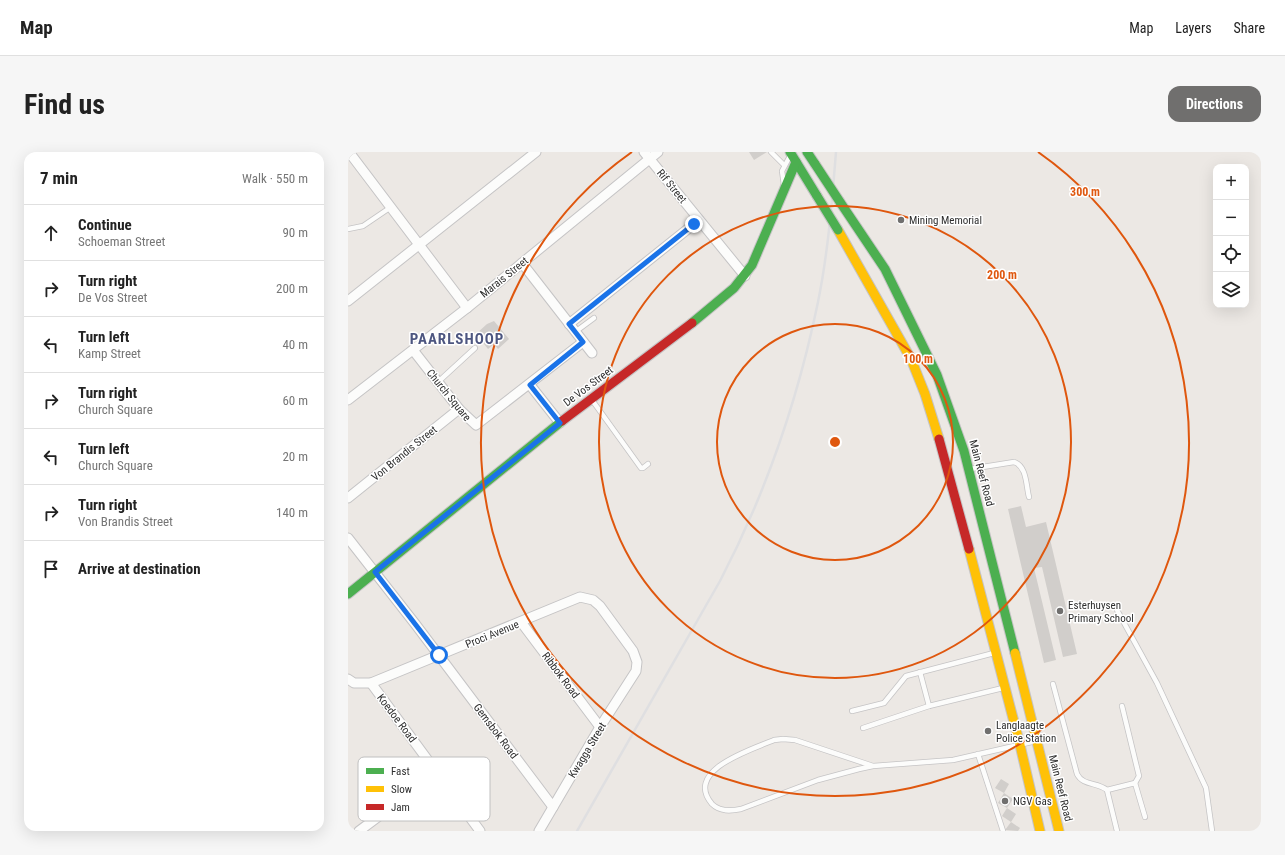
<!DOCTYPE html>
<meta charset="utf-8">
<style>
:root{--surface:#fff;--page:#f6f6f6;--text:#222;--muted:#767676;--line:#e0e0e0;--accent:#706f6e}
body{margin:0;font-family:"Roboto Condensed",sans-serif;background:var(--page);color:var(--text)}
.controls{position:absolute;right:12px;top:12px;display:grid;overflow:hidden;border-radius:8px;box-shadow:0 4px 16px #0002}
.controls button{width:36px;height:36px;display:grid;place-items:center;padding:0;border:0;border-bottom:1px solid var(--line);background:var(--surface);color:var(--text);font:20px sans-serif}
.stop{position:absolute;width:12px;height:12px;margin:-9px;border:3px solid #1a73e8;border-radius:50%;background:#fff}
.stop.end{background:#1a73e8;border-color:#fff;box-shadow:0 1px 4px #0008}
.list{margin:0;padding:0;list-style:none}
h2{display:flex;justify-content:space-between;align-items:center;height:52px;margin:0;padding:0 16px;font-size:17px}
h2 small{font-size:13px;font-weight:400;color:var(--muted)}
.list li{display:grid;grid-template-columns:26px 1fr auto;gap:12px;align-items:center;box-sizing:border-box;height:56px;padding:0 16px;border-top:1px solid var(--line)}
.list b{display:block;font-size:15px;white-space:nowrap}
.list p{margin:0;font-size:13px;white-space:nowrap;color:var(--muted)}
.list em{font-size:13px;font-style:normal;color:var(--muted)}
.icon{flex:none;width:22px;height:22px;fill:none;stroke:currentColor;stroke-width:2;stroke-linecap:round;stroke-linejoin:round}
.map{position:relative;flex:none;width:913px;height:679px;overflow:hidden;border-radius:12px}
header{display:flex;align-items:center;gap:24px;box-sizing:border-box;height:56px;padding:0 20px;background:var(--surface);border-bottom:1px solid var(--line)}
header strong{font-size:19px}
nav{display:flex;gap:22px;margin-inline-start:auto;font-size:14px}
.intro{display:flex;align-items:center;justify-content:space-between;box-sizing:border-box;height:96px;padding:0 24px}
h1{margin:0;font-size:28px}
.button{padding:10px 18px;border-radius:12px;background:var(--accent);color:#fff;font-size:14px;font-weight:700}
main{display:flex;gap:24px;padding:0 24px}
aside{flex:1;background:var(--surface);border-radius:12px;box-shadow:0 4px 16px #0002}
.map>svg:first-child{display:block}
</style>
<header>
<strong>Map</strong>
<nav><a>Map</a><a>Layers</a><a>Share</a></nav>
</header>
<div class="intro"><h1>Find us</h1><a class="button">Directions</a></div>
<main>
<aside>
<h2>7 min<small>Walk · 550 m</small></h2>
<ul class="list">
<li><svg class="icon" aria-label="ahead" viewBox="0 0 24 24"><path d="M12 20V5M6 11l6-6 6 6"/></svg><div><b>Continue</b><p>Schoeman Street</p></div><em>90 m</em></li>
<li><svg class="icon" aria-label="right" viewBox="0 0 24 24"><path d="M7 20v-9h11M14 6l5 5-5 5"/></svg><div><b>Turn right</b><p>De Vos Street</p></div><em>200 m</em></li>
<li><svg class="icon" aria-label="left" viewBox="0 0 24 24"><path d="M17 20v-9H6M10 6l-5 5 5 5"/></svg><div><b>Turn left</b><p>Kamp Street</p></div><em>40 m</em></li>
<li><svg class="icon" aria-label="right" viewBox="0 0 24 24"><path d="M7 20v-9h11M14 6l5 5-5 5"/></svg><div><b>Turn right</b><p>Church Square</p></div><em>60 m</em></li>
<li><svg class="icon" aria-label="left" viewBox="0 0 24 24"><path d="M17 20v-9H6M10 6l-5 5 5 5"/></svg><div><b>Turn left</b><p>Church Square</p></div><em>20 m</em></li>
<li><svg class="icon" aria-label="right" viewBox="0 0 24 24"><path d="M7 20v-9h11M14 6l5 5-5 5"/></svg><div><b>Turn right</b><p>Von Brandis Street</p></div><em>140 m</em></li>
<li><svg class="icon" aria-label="arrive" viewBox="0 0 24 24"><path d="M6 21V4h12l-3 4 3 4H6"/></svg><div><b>Arrive at destination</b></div></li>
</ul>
</aside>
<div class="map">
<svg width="913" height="679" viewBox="0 0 913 679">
<rect width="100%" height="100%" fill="#ece8e4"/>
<g fill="#d1cecb">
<polygon points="401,0 419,0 406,8"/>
<polygon points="146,169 161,187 150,197 146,192 140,197 128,182 139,172"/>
<polygon points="673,354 678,375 698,370 729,502 715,505 694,415 686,416 708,508 696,511 660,357"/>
<polygon points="653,627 661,632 656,641 665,647 659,656 668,662 663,670 654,664 659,656 650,651 656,641 647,636"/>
<polygon points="663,670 672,676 670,679 657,678"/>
</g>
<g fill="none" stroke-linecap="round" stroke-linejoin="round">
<g stroke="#c5c4c5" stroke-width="6">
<g id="lane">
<polyline points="423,0 436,13"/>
<polyline points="436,33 434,19 442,4"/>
<polyline points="0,77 15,74 43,55"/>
<polyline points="227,180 246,166"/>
<polyline points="90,230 127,196"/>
<polyline points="244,248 293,316 295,316 300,312"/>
<path d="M622,317L666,310C679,314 678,334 681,345"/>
<polyline points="769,458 809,531 858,636 864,679"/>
<polyline points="572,520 581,554"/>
<path d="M705,532L729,622C735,634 749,630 759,638L769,679"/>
<polyline points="774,554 791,624 787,631"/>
<polyline points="504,559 536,551 558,524 646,501"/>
<polyline points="515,576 581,554 655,536"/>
<polyline points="630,602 655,679"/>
<path d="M525,614L447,588L435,587L426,588C405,597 335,618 364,652C372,660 383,659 393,657L470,628L511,617L525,614L605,608L688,589"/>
<polyline points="759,638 787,631 797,665"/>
</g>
</g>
<g stroke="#c5c4c5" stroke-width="11">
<g id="street">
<polyline points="1,0 119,156"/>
<polyline points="296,0 397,124"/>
<polyline points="174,111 244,201"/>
<polyline points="0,149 188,0"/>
<polyline points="221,172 351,68"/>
<polyline points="65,198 111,257 128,273 235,190"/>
<polyline points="182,233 212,271"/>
<polyline points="0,248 119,156 310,0"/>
<polyline points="0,346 111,257"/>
<polyline points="0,386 68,473 205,655"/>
<polyline points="173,470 252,575"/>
<polyline points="0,527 6,531 23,531 232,445 245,448 252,454 285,499 289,510 288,519 252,575 191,679"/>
<polyline points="23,531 132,679"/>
<polyline points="11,679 89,621"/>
</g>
</g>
<g stroke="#c5c4c5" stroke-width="11">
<g id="fast">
<polyline points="442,0 469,44"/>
<polyline points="459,0 467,12"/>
<polyline points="492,50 537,117 589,223 616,299 667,501"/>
<polyline points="344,171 386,136 404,113 448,10"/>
<polyline points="0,442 214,269"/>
</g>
</g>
<g stroke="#c5c4c5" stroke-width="11">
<g id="slow">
<polyline points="490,78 563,207 577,242 591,287"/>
<polyline points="621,397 672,593 692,679"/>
<polyline points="667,501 711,679"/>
</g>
</g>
<g stroke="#c5c4c5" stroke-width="11">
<g id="jam">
<polyline points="214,269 344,171"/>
<polyline points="591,287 621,397"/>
</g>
</g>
<use href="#lane" stroke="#fcfcfb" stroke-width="4.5"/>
<use href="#street" stroke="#fcfcfb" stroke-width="9"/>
<use href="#fast" stroke="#4caf50" stroke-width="9"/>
<use href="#slow" stroke="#ffc107" stroke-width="9"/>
<use href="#jam" stroke="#c62828" stroke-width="9"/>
<path stroke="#dfdfe1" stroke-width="2.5" d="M229,679L372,429C418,341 450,247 470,150C480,101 484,50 488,0"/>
<g stroke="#c6c5c4" stroke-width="11" stroke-linecap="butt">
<g id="fast-bridge">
<polyline points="467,12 492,50"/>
<polyline points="469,44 490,78"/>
</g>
</g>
<use href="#fast-bridge" stroke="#4caf50" stroke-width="9"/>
</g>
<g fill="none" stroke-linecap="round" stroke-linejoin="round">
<polyline stroke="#1a73e8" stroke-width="5" points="91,503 27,420 212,271 182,233 235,190 221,172 346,72"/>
</g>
<g fill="none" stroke="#df570e" stroke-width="2">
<circle cx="487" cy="290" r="118"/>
<circle cx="487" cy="290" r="236"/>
<path d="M690 0A354 354 0 1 1 284 0"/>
</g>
<g fill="#706f6e" stroke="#fff" stroke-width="1.5">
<circle cx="553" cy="68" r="4"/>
<circle cx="712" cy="459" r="4"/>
<circle cx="640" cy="579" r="4"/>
<circle cx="657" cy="649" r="4"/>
</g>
<g text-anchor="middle" stroke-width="3" stroke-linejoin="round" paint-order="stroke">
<g font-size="11" fill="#2e2e2e" stroke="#fff">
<text transform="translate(324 34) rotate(51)" y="4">Rif Street</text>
<text transform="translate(156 125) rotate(-39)" y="4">Marais Street</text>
<text transform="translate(240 234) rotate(-37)" y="4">De Vos Street</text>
<text transform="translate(101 243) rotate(51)" y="4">Church Square</text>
<text transform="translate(56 301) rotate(-39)" y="4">Von Brandis Street</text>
<text transform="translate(634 321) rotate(75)" y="4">Main Reef Road</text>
<text transform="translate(144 482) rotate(-22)" y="4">Proci Avenue</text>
<text transform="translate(213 523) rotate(53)" y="4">Ribbok Road</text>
<text transform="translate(49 566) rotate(53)" y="4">Koedoe Road</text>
<text transform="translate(148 579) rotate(53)" y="4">Gemsbok Road</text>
<text transform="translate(239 598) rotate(-59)" y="4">Kwagga Street</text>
<text transform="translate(713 636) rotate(76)" y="4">Main Reef Road</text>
</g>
<g font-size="11" fill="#2e2e2e" stroke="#fff" text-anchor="start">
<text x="561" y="72">Mining Memorial</text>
<text x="720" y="457">Esterhuysen<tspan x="720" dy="13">Primary School</tspan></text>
<text x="648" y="577">Langlaagte<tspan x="648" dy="13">Police Station</tspan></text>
<text x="665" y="653">NGV Gas</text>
</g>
<g font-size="15" font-weight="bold" letter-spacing="1" fill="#4d5680" stroke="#fff">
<text x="109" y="192">PAARLSHOOP</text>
</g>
</g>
<rect x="10" y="605" width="132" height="64" rx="6" fill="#fff" stroke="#c0c0c0" stroke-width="1"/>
<rect x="18" y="616" width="18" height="6" fill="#4caf50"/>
<rect x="18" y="634" width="18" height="6" fill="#ffc107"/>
<rect x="18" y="652" width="18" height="6" fill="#c62828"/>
<g font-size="11" fill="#2e2e2e">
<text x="43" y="623">Fast</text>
<text x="43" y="641">Slow</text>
<text x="43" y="659">Jam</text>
</g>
<circle cx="487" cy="290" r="6" fill="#df570e" stroke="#fff" stroke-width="2"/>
<g font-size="12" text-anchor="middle" font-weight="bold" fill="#df570e" stroke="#fff" stroke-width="3" stroke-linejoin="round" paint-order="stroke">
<text x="737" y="44">300 m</text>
<text x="654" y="127">200 m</text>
<text x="570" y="211">100 m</text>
</g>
</svg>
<div class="controls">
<button>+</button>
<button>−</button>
<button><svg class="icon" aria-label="locate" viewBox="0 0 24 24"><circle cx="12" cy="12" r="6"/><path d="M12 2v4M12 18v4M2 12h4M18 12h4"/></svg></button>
<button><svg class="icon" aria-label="layers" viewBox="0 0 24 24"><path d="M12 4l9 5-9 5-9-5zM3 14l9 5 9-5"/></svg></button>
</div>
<div class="stop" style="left:91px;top:503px"></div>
<div class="stop end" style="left:346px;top:72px"></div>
</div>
</main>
